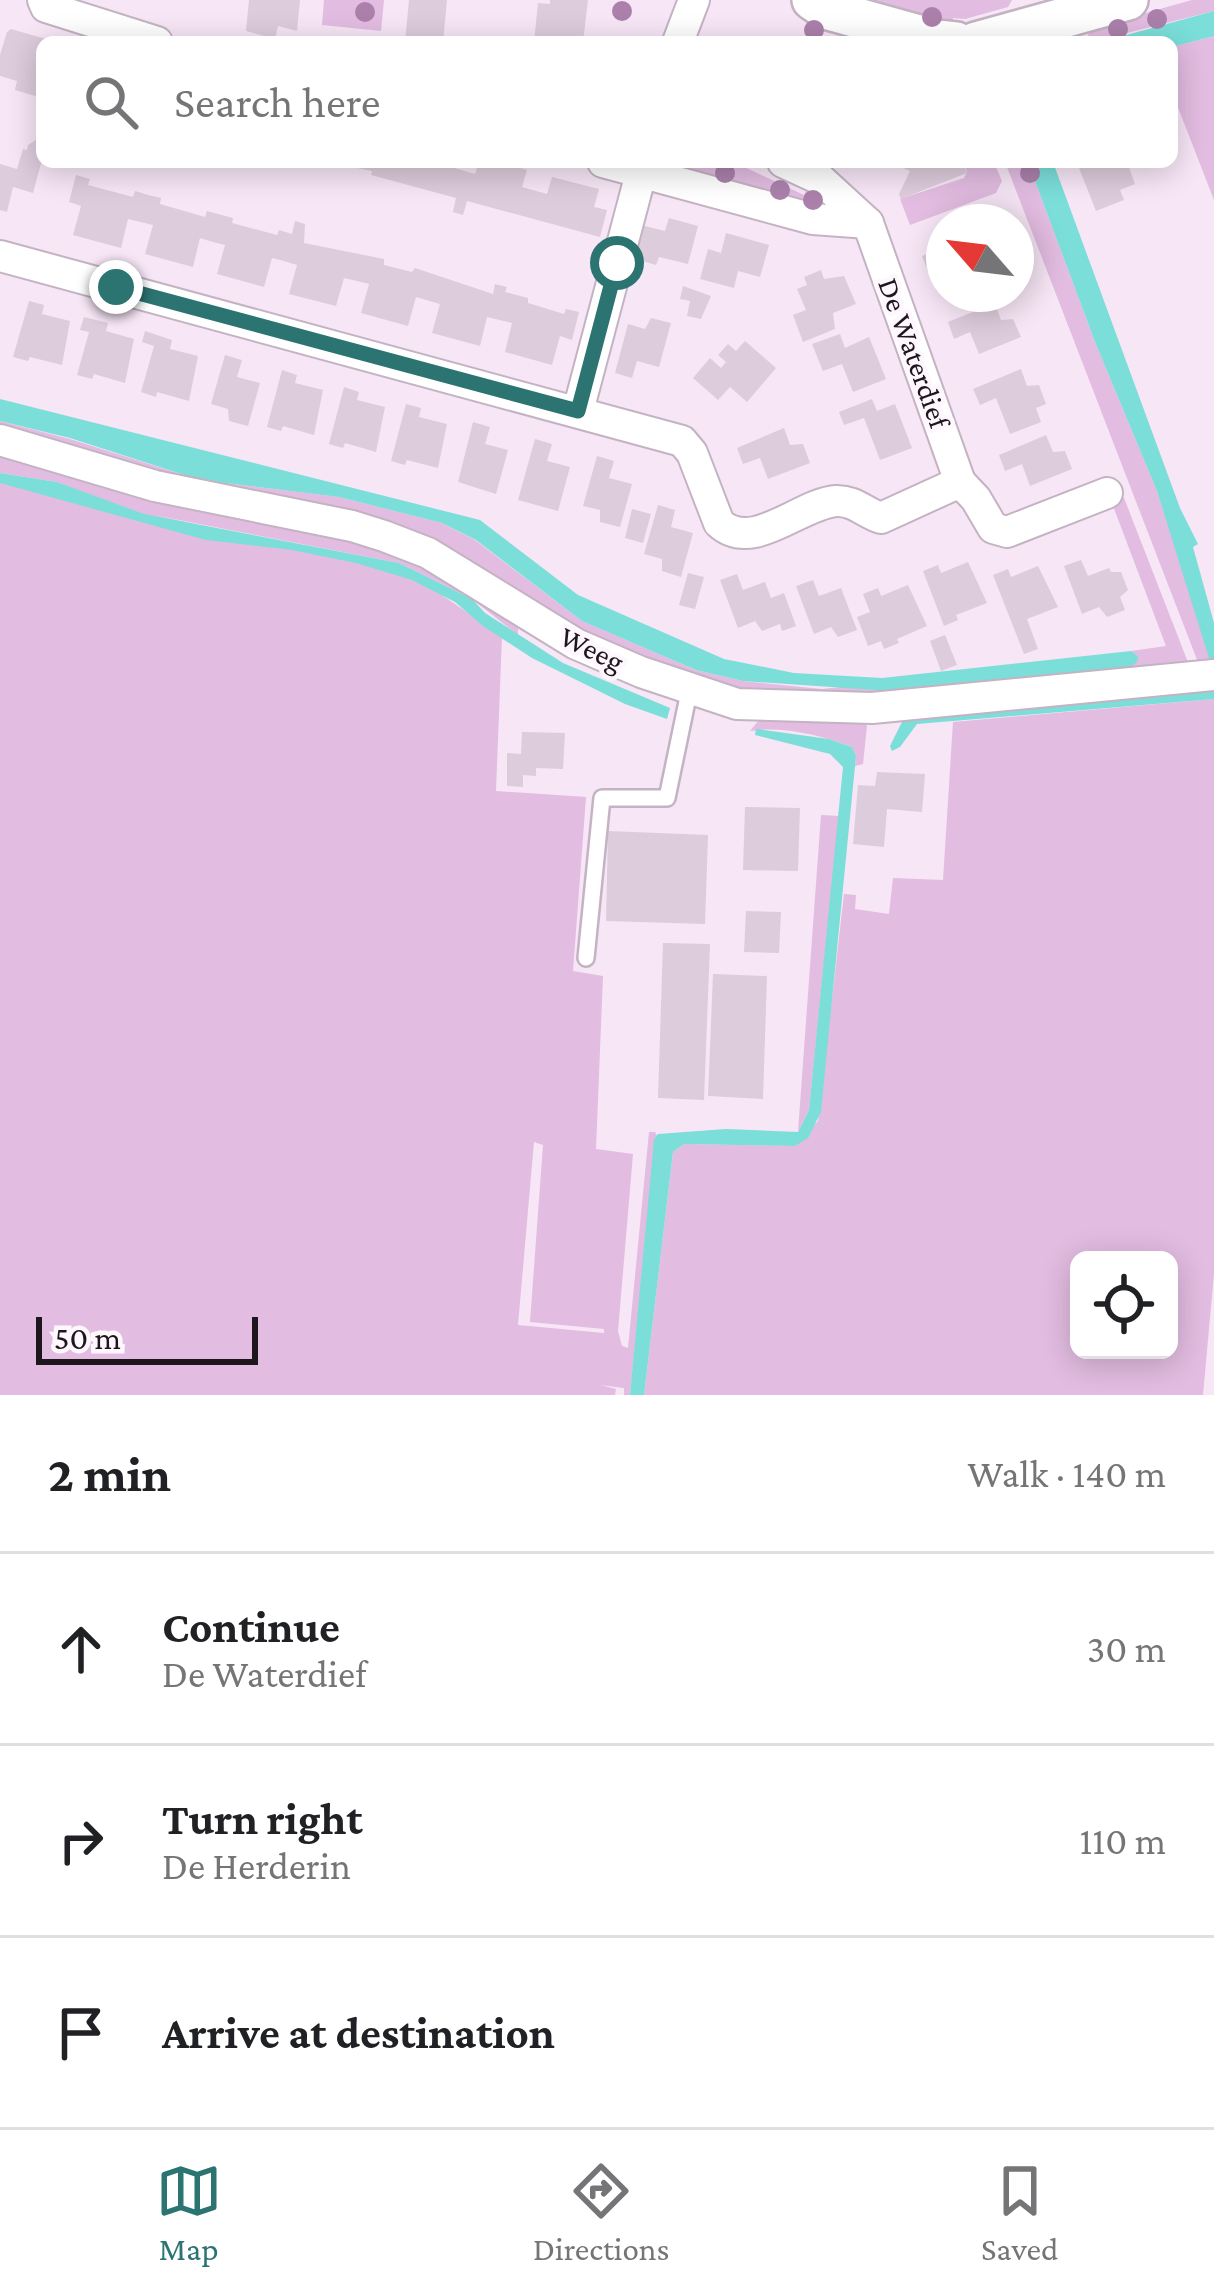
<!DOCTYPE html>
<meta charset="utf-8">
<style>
:root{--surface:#fff;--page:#f6f6f6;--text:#202124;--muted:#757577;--line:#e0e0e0;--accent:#2b7471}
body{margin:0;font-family:"Crimson Pro",serif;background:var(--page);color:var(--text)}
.controls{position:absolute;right:36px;bottom:36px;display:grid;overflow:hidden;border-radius:18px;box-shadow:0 6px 30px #0003}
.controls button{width:108px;height:108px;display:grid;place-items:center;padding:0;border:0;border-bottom:3px solid var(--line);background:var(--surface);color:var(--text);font:60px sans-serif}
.compass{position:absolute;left:926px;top:204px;width:108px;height:108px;border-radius:50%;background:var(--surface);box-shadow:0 6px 30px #0003;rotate:298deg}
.scale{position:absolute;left:36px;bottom:30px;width:222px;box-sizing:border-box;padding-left:12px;border:6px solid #1d171d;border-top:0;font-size:33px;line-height:42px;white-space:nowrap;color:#1d171d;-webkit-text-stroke:9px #fef7fd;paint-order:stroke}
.stop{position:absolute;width:36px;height:36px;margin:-27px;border:9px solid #2b7471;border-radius:50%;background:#fff}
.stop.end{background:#2b7471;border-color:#fff;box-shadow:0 3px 12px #0008}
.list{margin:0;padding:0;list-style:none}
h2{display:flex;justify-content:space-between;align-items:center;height:156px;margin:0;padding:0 48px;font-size:51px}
h2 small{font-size:39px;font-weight:400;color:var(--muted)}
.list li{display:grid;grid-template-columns:78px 1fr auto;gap:36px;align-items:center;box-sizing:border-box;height:192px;padding:0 48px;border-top:3px solid var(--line)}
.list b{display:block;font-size:45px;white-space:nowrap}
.list p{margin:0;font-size:39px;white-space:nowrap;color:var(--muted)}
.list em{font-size:39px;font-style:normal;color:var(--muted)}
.icon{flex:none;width:66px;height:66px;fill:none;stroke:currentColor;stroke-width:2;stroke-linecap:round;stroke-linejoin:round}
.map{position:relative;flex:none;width:1214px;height:1395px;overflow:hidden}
.search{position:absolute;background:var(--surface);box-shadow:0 6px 30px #0003;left:36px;right:36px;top:36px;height:132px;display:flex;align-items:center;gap:30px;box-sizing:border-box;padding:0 42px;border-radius:18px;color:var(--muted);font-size:45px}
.sheet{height:732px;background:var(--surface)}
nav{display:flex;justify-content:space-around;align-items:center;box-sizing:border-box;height:168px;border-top:3px solid var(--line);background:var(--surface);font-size:33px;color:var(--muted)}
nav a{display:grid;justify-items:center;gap:6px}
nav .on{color:var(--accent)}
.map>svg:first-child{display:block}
</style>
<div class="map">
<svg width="1214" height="1395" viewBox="0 0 1214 1395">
<rect width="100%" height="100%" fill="#f7e6f6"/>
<g fill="#e2bce1" fill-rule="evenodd">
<polygon points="324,0 384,0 381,31 322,25"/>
<polygon points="846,0 1012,0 1008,7 965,19 953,18 951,27"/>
<polygon points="1192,0 1214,0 1214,11 1091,42 1088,35 1092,28"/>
<polygon points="1214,36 1214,200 1172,92 1172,47"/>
<polygon points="658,162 705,162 722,170 726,162 734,162 804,195 808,187 837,210"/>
<polygon points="964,162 994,162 1002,181 996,193 910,225 900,199 964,178 967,172"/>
<polygon points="1005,162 1028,162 1095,342 1157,491 1212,661 1201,670"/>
<polygon points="0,421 70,439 200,480 339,497 442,523 475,540 582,621 696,670 743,681 822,689 1138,656 1131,651 1166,646 1110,498 1118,495 1124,498 1191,670 869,700 731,692 626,659 486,578 0,433"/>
<path d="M0,448L401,550L518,619V635L472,599L399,563L153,515L405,570L502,636L496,791L586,797L573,971L603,976L596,1149L633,1154L618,1331L622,1346L628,1348L649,1132H655L657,1136L630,1395H624V1388L600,1385L616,1389L615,1395H0V478L132,511L57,482L0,473ZM534,1142L543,1145L530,1322L604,1329V1333L518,1325Z"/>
<path d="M1214,699V1274L1203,1395H644L673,1152L684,1144L795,1146L818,1121L844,894L856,895L855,909L889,914L893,878L943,880L953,722ZM1079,1260H1169V1350H1079Z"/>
<path d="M763,715L860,718L867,726L863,764L855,766L856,756L852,747C822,735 780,726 750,731Z"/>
<polygon points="821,815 839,816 809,1110 798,1132"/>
</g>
<g fill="#7bded9">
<polygon points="1214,11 1214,36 1172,47 1172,42 1101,42"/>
<polygon points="1028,162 1053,162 1180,508 1198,544 1193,547 1214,623 1214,661 1209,658 1157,491 1095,342"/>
<polygon points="0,399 480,520 578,595 724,659 794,673 882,678 1131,651 1138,656 1137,662 1130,667 904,692 743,681 696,670 582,621 476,540 442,523 339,497 200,480 70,438 0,421"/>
<polygon points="0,473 57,482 144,514 399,563 472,599 485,613 563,663 670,708 667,719 625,704 532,658 483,626 455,602 412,580 356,563 292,550 206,540 0,483"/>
<polygon points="1214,689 1214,699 917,724 900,747 892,751 890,746 905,716"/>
<polygon points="756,729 829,739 852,747 856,756 821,1112 808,1138 795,1146 684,1144 673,1152 644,1395 630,1395 654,1140 658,1134 726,1129 798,1132 809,1110 843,767 830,754 755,735"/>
</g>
<g fill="#ddccdc">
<polygon points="249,0 300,0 297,31 278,26 275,39 246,31"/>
<polygon points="409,0 447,0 443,42 405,42"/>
<polygon points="550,0 588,0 583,42 534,42 538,3 550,4"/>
<polygon points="11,29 53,41 42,42 42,98 15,90 17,81 0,76 0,55 7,32"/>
<polygon points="42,136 42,160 33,193 13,187 7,212 0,210 0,164 17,169 23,149 27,150 28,145"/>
<polygon points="329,162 452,162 451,167 475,174 479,162 499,162 527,170 522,187 547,194 552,177 599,189 594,207 607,210 600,237 467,201 463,215 453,212 456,198 371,175 372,171"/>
<polygon points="891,162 963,162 967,173 901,199 899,194 910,171"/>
<polygon points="1089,162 1127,162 1135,184 1120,190 1124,200 1096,211 1079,168"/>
<polygon points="76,175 90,179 88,185 133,197 135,191 148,195 161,198 160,204 205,217 207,211 233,218 232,223 277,235 279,230 292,234 295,221 305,224 304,243 384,259 384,265 412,272 415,268 493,294 495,284 507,287 505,292 528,298 528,303 564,314 566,309 579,312 572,340 560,336 552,365 505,352 512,323 487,317 480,346 432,333 440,304 416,297 408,326 361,313 369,284 357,281 344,278 336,306 289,294 297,265 284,261 272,258 264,287 217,274 225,245 213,242 200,238 193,267 145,254 153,225 128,219 121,248 73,235 81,206 69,202"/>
<polygon points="669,218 698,226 688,264 659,257 656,265 632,258 641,225 665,231"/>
<polygon points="726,233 769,245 760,277 738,271 734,288 700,279 708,249 721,253"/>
<polygon points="944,247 944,266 928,272 922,256"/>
<polygon points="821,270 824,279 844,276 856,304 833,313 835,329 803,342 793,315 806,310 797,289 807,285 804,277"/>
<polygon points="683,286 711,296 701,319 687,316 690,301 680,299"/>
<polygon points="29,301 44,305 42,314 70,321 62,365 30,357 28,361 13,357"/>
<polygon points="995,303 1001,320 1013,319 1021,337 979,354 970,332 954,339 948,322"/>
<polygon points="84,317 108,323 106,331 134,339 125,383 94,374 92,379 77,375 89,332 80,330"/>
<polygon points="651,318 671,323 659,367 637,361 632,378 615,373 628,324 645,329"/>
<polygon points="145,331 172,340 170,349 198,356 189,401 157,392 156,397 141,392 154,346 142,342"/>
<polygon points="840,334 845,348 869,337 886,379 853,392 842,364 823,371 812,344"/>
<polygon points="745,341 776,368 747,402 730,387 718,400 693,378 710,358 721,368 726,362 718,355 728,344 736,351"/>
<polygon points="225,355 242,360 237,377 260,383 248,426 229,421 228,409 211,404"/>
<polygon points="1021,369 1027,386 1039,385 1046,404 1036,408 1041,422 1010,434 996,398 980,405 973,389"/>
<polygon points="282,370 297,375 295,383 323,390 314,435 283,426 281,431 267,427"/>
<polygon points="344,387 359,392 357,400 385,407 376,452 345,443 343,448 329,444"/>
<polygon points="872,399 877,411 895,404 912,448 880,460 864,418 844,425 839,412"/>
<polygon points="406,404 421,408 419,417 447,424 438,468 407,460 405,465 391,461"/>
<polygon points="473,422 490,427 485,444 508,450 496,494 458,482"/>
<polygon points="784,428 790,445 803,444 810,463 768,479 760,458 743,464 737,448"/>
<polygon points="1046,435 1053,452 1065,451 1072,469 1030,486 1022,464 1005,471 999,455"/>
<polygon points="535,439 552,444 547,461 570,467 558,511 518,500"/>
<polygon points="597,456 614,461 609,478 632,484 620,527 600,522 600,510 583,506"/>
<polygon points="658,505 675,510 671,527 693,533 681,577 662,571 662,559 644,554"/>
<polygon points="632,509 651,514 643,543 625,538"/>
<polygon points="1081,560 1088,576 1109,568 1111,572 1121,572 1128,590 1120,597 1125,610 1107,617 1099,607 1082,614 1064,566"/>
<polygon points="968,562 987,603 956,615 958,620 944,626 923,571 938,565 941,573"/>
<polygon points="1038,566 1058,607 1027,619 1038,649 1024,654 993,575 1008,569 1011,577"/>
<polygon points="688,573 704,577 695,609 679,605"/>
<polygon points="737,574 743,590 765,582 771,598 784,593 796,626 782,631 780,624 762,631 755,621 738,628 720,580"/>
<polygon points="813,580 819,596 841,588 857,630 838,637 831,627 814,634 796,586"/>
<polygon points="908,585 927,626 897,639 899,643 884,649 881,641 868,646 857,617 870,612 863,594 878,588 881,596"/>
<polygon points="945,635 957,665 941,671 930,641"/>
<polygon points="522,732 565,733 563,769 536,768 536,776 523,775 523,787 507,786 507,753 521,754"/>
<polygon points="877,772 925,774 922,812 887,809 884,847 853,844 858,785 875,786"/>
<polygon points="745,807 800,808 798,871 743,870"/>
<polygon points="608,831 708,835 705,924 606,921"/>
<polygon points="746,911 781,912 779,953 744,952"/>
<polygon points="663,943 710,944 704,1100 658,1098"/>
<polygon points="713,974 767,976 763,1099 708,1096"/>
</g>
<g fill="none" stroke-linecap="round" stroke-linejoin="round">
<g stroke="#c4b3c3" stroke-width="20">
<polyline id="service" points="586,958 602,798 667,798 690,687"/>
</g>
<g stroke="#c4b3c3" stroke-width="34">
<g id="minor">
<polyline points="43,0 46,7 157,42"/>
<polyline points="678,42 694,0"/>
<polyline points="603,162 813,219 868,223"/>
<polyline points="783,162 820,179 868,223 960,482"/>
<path d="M0,256L682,441L692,453L719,523C753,554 799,504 836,501C854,500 865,513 881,518L960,482L976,499L993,528L1007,532L1107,493"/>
<polyline points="578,411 644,162"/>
<polyline points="0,440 155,486 352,526 384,536 428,553 576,644 641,672 737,704 872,708 1214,675"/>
</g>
</g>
<g stroke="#c4b3c3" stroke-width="44">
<g id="tertiary">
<polyline points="812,0 825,9 937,40 956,42"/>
<polyline points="976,42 1128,0"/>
</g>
</g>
<use href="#service" stroke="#fff" stroke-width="15"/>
<use href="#minor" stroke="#fff" stroke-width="30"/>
<use href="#tertiary" stroke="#fff" stroke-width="39"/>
</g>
<g fill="#ab81ab">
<circle cx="622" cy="11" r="10"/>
<circle cx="365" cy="12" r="10"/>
<circle cx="932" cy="17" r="10"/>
<circle cx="1157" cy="19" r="10"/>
<circle cx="1118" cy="29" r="10"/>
<circle cx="814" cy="30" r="10"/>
<circle cx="725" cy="173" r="10"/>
<circle cx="1030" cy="173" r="10"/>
<circle cx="780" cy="190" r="10"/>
<circle cx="813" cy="200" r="10"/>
</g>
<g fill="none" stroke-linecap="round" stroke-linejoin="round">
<polyline stroke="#2b7471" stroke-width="15" points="116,287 578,411 617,263"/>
</g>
<g text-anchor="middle" stroke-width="9" stroke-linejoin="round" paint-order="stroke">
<g font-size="30" fill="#1d171d" stroke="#fef7fd">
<text transform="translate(914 353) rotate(70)" y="10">De Waterdief</text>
<text transform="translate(592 649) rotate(26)" y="10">Weeg</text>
</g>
</g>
</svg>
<div class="controls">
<button><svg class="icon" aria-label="locate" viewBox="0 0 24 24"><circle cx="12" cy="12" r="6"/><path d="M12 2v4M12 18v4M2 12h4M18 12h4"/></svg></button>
</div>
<svg class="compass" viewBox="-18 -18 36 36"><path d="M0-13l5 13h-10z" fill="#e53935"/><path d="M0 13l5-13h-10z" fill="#757577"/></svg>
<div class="scale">50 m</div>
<div class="stop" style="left:617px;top:263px"></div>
<div class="stop end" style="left:116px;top:287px"></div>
<div class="search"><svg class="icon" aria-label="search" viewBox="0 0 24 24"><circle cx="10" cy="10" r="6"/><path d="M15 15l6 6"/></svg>Search here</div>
</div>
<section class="sheet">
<h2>2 min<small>Walk · 140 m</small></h2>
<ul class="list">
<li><svg class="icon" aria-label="ahead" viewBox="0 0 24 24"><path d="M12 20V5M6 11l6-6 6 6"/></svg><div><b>Continue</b><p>De Waterdief</p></div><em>30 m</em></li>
<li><svg class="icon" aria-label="right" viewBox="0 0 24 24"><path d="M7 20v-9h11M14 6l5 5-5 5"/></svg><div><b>Turn right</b><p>De Herderin</p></div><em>110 m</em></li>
<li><svg class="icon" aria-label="arrive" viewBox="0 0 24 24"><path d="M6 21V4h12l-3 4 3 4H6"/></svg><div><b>Arrive at destination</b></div></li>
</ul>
</section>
<nav>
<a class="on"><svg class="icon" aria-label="map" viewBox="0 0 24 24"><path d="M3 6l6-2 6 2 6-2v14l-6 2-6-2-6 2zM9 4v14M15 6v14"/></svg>Map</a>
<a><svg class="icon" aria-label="directions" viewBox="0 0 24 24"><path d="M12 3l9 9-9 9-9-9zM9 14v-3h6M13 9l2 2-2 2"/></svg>Directions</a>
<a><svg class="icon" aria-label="saved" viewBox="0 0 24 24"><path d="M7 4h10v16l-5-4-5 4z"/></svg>Saved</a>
</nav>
